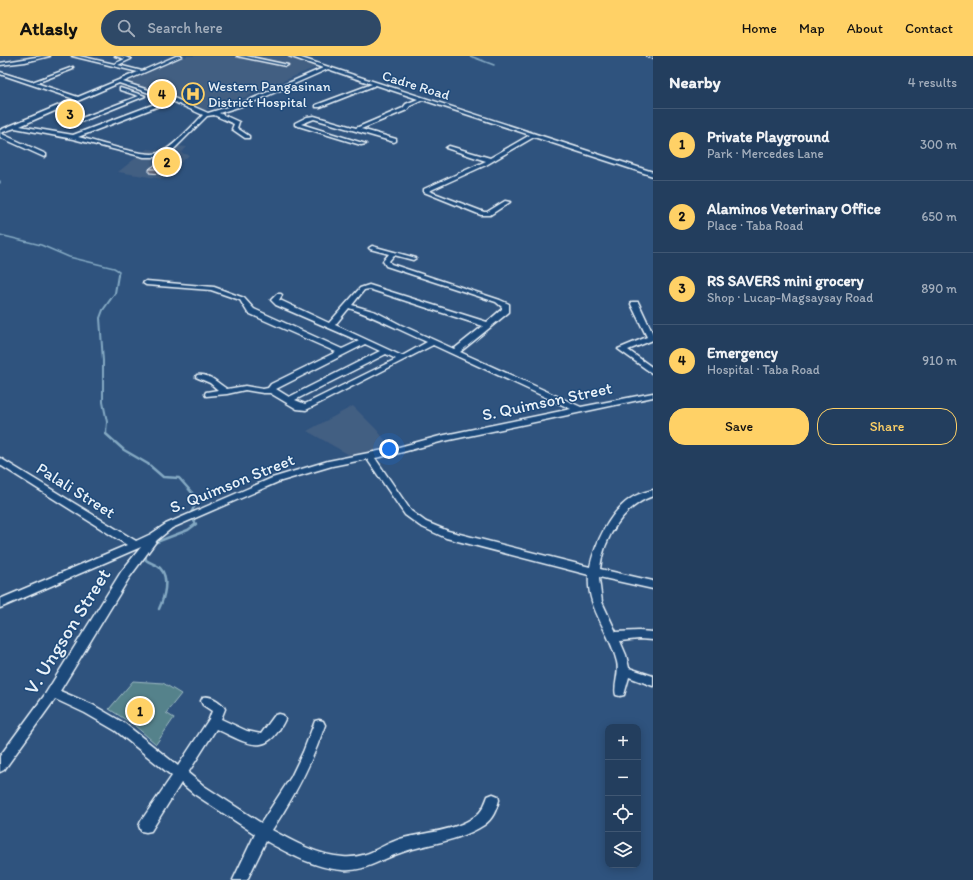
<!DOCTYPE html>
<meta charset="utf-8">
<style>
:root{--surface:#233e5e;--page:#2f4967;--text:#f1f3f6;--muted:#a3aebc;--line:#405773;--accent:#ffd166}
body{margin:0;font-family:Itim,sans-serif;background:var(--page);color:var(--text)}
.controls{position:absolute;right:12px;bottom:12px;display:grid;overflow:hidden;border-radius:8px;box-shadow:0 2px 10px #0003}
.controls button{width:36px;height:36px;display:grid;place-items:center;padding:0;border:0;border-bottom:1px solid var(--line);background:var(--surface);color:var(--text);font:20px sans-serif}
.you{position:absolute;left:389px;top:393px;width:14px;height:14px;margin:-10px;border:3px solid #fff;border-radius:50%;background:#1a73e8;box-shadow:0 0 0 6px #1a73e833}
.badge{display:grid;place-items:center;width:26px;height:26px;border-radius:50%;background:var(--accent);color:#111;font-size:13px;font-weight:700}
.pin{position:absolute;translate:-50% -50%;border:2px solid #fff;box-shadow:0 1px 4px #0006}
.list{margin:0;padding:0;list-style:none}
h2{display:flex;justify-content:space-between;align-items:center;height:52px;margin:0;padding:0 16px;font-size:17px}
h2 small{font-size:13px;font-weight:400;color:var(--muted)}
.list li{display:grid;grid-template-columns:26px 1fr auto;gap:12px;align-items:center;box-sizing:border-box;height:72px;padding:0 16px;border-top:1px solid var(--line)}
.list b{display:block;font-size:15px;white-space:nowrap}
.list p{margin:0;font-size:13px;white-space:nowrap;color:var(--muted)}
.list em{font-size:13px;font-style:normal;color:var(--muted)}
.actions{display:flex;gap:8px;padding:12px 16px}
.actions a{flex:1;padding:9px 0;border:1px solid var(--accent);border-radius:16px;text-align:center;font-size:14px;color:var(--accent)}
.actions .main{background:var(--accent);color:#111}
.icon{flex:none;width:22px;height:22px;fill:none;stroke:currentColor;stroke-width:2;stroke-linecap:round;stroke-linejoin:round}
.map{position:relative;flex:none;width:653px;height:824px;overflow:hidden}
header{display:flex;align-items:center;gap:24px;box-sizing:border-box;height:56px;padding:0 20px;background:var(--accent);color:#111}
header strong{font-size:19px}
nav{display:flex;gap:22px;margin-inline-start:auto;font-size:14px}
.search{width:280px;height:36px;background:var(--page);display:flex;align-items:center;gap:10px;box-sizing:border-box;padding:0 14px;border-radius:22px;color:var(--muted);font-size:15px}
main{display:flex}
aside{flex:1;background:var(--surface)}
.map>svg:first-child{display:block}
</style>
<header>
<strong>Atlasly</strong>
<div class="search"><svg class="icon" aria-label="search" viewBox="0 0 24 24"><circle cx="10" cy="10" r="6"/><path d="M15 15l6 6"/></svg>Search here</div>
<nav><a>Home</a><a>Map</a><a>About</a><a>Contact</a></nav>
</header>
<main>
<div class="map">
<svg width="653" height="824" viewBox="0 0 653 824">
<rect width="100%" height="100%" fill="#2f537e"/>
<filter id="ink" filterUnits="userSpaceOnUse"><feTurbulence type="fractalNoise" baseFrequency=".025" numOctaves="2"/><feDisplacementMap in="SourceGraphic" scale="8" xChannelSelector="R" yChannelSelector="G"/><feConvolveMatrix kernelMatrix="1 2 1 2 8 2 1 2 1" color-interpolation-filters="sRGB"/></filter>
<g filter="url(#ink)">
<g fill="#425e82">
<polygon points="187,0 285,0 316,11 246,41 198,56 172,43 122,27"/>
<polygon points="176,90 187,91 181,97 189,99 163,123 118,116 147,93 159,94 163,91 174,92"/>
<polygon points="353,350 376,373 396,397 360,405 307,375"/>
</g>
<polygon fill="#55828b" stroke="#9ebac2" points="133,625 163,627 181,638 166,657 174,662 156,688 134,669 109,653"/>
<g fill="none" stroke-linecap="round" stroke-linejoin="round">
<g stroke="#84a9c3" stroke-width="1.5">
<polyline points="470,0 494,9"/>
<polyline points="0,125 0,127"/>
<polyline points="0,179 41,189 69,201 114,212 119,215 118,220"/>
</g>
<polyline stroke="#84a9c3" stroke-width="2" points="106,376 107,366 103,346 103,305 100,262 103,254 115,237 118,219"/>
<g stroke="#84a9c3" stroke-width="2.5">
<polyline points="106,375 106,378 124,394 148,408 163,421 179,422 194,439 196,447 191,457"/>
<polyline points="154,487 188,474 196,468 194,465"/>
<path d="M145,496L146,504C150,507 157,509 160,512C170,522 164,542 159,553"/>
</g>
<g stroke="#e8f1f8" stroke-width="3">
<g id="minor">
<polygon points="42,0 50,0 25,6 0,9 0,7"/>
<path d="M72,0H79L114,8L125,3L115,0H122L131,3L118,9L142,15L176,0H182L123,26L174,42L208,57L247,45L323,12L289,0H295L653,116V120L534,81L486,109L429,135L484,156H487L505,145L510,146L490,159H481L424,136V133L486,105L446,92L449,90L490,102L530,79L423,44L410,50L407,54L361,73L396,83V85L394,86L314,63L301,68L366,88L361,89L295,69V67L307,61L314,60L356,72L403,52L406,48L418,43L376,29L320,51H316V49L372,28L328,13L251,47L219,57L239,66L237,72L249,80V82H245L232,73L234,68L214,59L207,60L173,94L160,101H144L73,83L15,72L0,77L46,98V100L44,101L0,81V74L74,43L0,18V16L32,26L73,11V13L36,27L78,41L138,16ZM119,27L168,43L73,79L20,70ZM172,45L203,59C193,69 172,93 159,97C144,102 96,85 78,81Z"/>
<polygon points="237,0 246,0 288,9 286,10"/>
<polygon points="647,0 653,0 653,2 648,1"/>
<polygon points="120,32 145,40 78,67 74,67 74,65 139,40 120,34"/>
<path d="M372,190L416,202L413,204L394,199L389,205L391,208L500,244L509,248V256L460,296L581,351L653,337V341L440,386L399,397L375,402L411,455L426,466L448,475L590,511C595,488 609,457 630,443C637,438 645,436 653,434V440C623,450 603,483 600,513L653,525V533L599,521V523L602,546L616,576L639,575L653,576V584L639,583L620,585L626,599L629,612L653,620V630L629,621L624,639L620,640L616,639C613,631 620,617 617,606C610,575 586,552 589,519L446,482L420,470L405,459L367,403L332,410L278,426L172,472L157,484L129,522L60,635L93,649L124,667L178,710L209,663L212,655L203,649L201,645L203,641C210,639 222,646 225,653L221,663L247,675L261,678L275,659L279,658L283,659L285,663C266,703 248,687 216,673L188,717L204,730L261,767L291,721L303,696L315,665L319,664L323,665L325,669C312,707 294,741 272,774C294,786 317,799 343,801C367,803 379,790 400,783C425,776 454,776 476,760C483,754 485,748 488,740L493,738L498,740L499,744C496,754 493,763 484,769C458,786 428,787 400,797C379,804 365,816 342,814C315,812 289,798 266,785L247,824H233L255,778L194,738L181,727L151,775L146,776L141,775L139,770L141,765L172,720L116,675L85,657L55,643L4,714L0,716V700L44,640L121,516L141,491L0,552V543L127,489L0,409V402L136,485L151,478L166,468L272,422L328,405L399,391L440,380L571,353L433,289L306,354L297,353L270,337H263L245,334L227,338L206,340L205,338L206,336L218,334L210,327L196,321L197,319C209,317 217,327 227,333L245,330L263,333L268,332L271,328L336,296L248,257L240,244L211,234L146,229L143,227L146,225L214,231L244,242L254,253L342,293L359,285L276,249L271,244L277,238H281L282,239L279,244L282,245L329,267L360,232L369,229L487,266L502,253V251L496,246L386,210L383,205L389,198L370,193L369,192ZM369,233L483,270L454,293L401,269L376,256L352,249L364,234ZM349,252C376,261 401,275 427,286L402,300L335,269ZM365,288L380,295L289,341L276,333ZM386,298L396,303L305,348L295,344Z"/>
<polygon points="632,246 638,246 639,248 653,278 653,284 628,294 653,312 653,318 618,293 647,281 631,248"/>
</g>
</g>
<use href="#minor" fill="#1f4a7a" fill-rule="evenodd"/>
</g>
<polygon fill="#5e6579" stroke="#e8f1f8" points="167,100 168,104 163,118 149,117 149,113"/>
<polygon fill="#4c5363" stroke="#e8f1f8" points="167,100 168,104 163,118 162,113"/>
<polygon fill="#6d768d" stroke="#e8f1f8" points="167,100 162,113 149,113"/>
</g>
<defs>
<g id="hospital-ring" transform="scale(1.15)"><circle r="9.5" fill="#1f4a7a" stroke="#ffd166" stroke-width="1.5"/><path d="M-5-5h3v3.5h4V-5h3V5h-3V1.5h-4V5h-3Z" fill="#ffd166"/></g>
</defs>
<g fill-rule="evenodd">
<use href="#hospital-ring" x="193" y="38"/>
</g>
<g text-anchor="middle" stroke-width="3" stroke-linejoin="round" paint-order="stroke">
<g font-size="14" fill="#e8f1f8" stroke="#1f4a7a">
<text transform="translate(416 29) rotate(17)" y="5">Cadre Road</text>
</g>
<g font-size="14" fill="#e8f1f8" stroke="#1f4a7a" text-anchor="start">
<text x="208" y="35">Western Pangasinan<tspan x="208" dy="16">District Hospital</tspan></text>
</g>
<g font-size="17" fill="#e8f1f8" stroke="#1f4a7a">
<text transform="translate(547 345) rotate(-12)" y="6">S. Quimson Street</text>
<text transform="translate(232 427) rotate(-22)" y="6">S. Quimson Street</text>
<text transform="translate(76 434) rotate(32)" y="6">Palali Street</text>
</g>
<g font-size="20" fill="#e8f1f8" stroke="#1f4a7a">
<text transform="translate(67 575) rotate(-58)" y="7">V. Ungson Street</text>
</g>
</g>
</svg>
<div class="controls">
<button>+</button>
<button>−</button>
<button><svg class="icon" aria-label="locate" viewBox="0 0 24 24"><circle cx="12" cy="12" r="6"/><path d="M12 2v4M12 18v4M2 12h4M18 12h4"/></svg></button>
<button><svg class="icon" aria-label="layers" viewBox="0 0 24 24"><path d="M12 4l9 5-9 5-9-5zM3 14l9 5 9-5"/></svg></button>
</div>
<div class="you"></div>
<div class="pin badge" style="left:140px;top:655px">1</div>
<div class="pin badge" style="left:167px;top:106px">2</div>
<div class="pin badge" style="left:70px;top:58px">3</div>
<div class="pin badge" style="left:162px;top:38px">4</div>
</div>
<aside>
<h2>Nearby<small>4 results</small></h2>
<ul class="list">
<li><span class="badge">1</span><div><b>Private Playground</b><p>Park · Mercedes Lane</p></div><em>300 m</em></li>
<li><span class="badge">2</span><div><b>Alaminos Veterinary Office</b><p>Place · Taba Road</p></div><em>650 m</em></li>
<li><span class="badge">3</span><div><b>RS SAVERS mini grocery</b><p>Shop · Lucap-Magsaysay Road</p></div><em>890 m</em></li>
<li><span class="badge">4</span><div><b>Emergency</b><p>Hospital · Taba Road</p></div><em>910 m</em></li>
</ul>
<div class="actions"><a class="main">Save</a><a>Share</a></div>
</aside>
</main>
